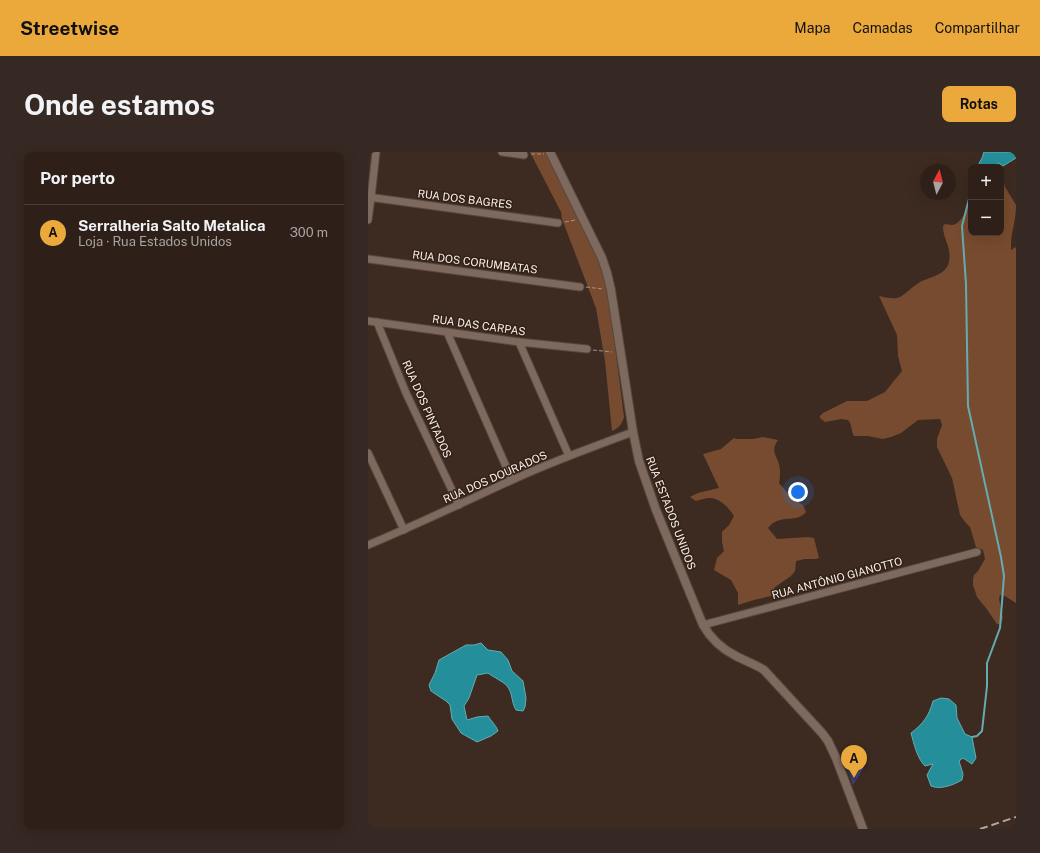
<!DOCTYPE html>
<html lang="pt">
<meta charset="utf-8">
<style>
:root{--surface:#2e2019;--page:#362822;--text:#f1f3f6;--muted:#a7a3a2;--line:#493e38;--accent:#eca93b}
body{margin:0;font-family:"Public Sans",sans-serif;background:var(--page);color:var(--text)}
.controls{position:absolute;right:12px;top:12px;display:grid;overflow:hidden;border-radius:8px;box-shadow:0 4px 16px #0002}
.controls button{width:36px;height:36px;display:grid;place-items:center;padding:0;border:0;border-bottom:1px solid var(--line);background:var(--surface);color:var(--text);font:20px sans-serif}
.compass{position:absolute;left:552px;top:12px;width:36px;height:36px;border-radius:50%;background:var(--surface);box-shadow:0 4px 16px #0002;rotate:7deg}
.you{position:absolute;left:430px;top:340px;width:14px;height:14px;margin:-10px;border:3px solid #fff;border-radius:50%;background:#1a73e8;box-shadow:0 0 0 6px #1a73e833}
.badge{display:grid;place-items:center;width:26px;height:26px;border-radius:50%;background:var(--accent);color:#111;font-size:13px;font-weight:700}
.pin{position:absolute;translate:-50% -33px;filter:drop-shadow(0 1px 2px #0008)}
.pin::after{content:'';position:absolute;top:21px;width:14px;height:12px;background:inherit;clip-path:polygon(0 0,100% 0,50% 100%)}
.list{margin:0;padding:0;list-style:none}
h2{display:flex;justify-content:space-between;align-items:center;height:52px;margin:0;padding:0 16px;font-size:17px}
h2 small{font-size:13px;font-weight:400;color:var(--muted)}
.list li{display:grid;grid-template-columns:26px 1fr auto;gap:12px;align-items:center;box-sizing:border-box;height:56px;padding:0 16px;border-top:1px solid var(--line)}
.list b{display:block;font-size:15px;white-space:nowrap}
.list p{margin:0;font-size:13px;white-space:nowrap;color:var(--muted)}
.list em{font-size:13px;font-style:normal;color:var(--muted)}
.map{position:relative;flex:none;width:648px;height:677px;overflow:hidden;border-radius:8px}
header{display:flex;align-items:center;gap:24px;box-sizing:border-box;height:56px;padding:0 20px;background:var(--accent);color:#111}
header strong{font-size:19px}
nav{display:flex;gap:22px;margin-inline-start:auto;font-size:14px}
.intro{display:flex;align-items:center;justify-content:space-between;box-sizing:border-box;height:96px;padding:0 24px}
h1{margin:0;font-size:28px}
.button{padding:10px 18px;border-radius:8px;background:var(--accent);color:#111;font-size:14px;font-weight:700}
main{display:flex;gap:24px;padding:0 24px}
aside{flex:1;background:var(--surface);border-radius:8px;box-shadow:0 4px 16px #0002}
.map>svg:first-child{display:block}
</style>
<header>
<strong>Streetwise</strong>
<nav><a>Mapa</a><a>Camadas</a><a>Compartilhar</a></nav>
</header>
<div class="intro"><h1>Onde estamos</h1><a class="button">Rotas</a></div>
<main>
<aside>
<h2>Por perto<small></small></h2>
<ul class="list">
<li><span class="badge">A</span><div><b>Serralheria Salto Metalica</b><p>Loja · Rua Estados Unidos</p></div><em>300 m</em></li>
</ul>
</aside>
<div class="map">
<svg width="648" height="677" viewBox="0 0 648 677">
<rect width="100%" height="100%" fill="#3d2b21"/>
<g fill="#774b2f">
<path d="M162,0H180L218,76L236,120L240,139L256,265C254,272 251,276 244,279L237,209L228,156L194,67L193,60Z"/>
<path d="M636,31L637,35L648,53C648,64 646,71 644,82C643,87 643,92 643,98L648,95V451L637,444L632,443L631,447L635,466L633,472H629L618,456L609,445L605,433V427L606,423L610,419L617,407L615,398L608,395L602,375L598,371L592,363L584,326L569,295V287L574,273L572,267L550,268L533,281L523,285L515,287L500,284H486C483,279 484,272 480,268L473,267L457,270L452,266V264L455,261L479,249H499L517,240L534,219L530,204L529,183L511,144C517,145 526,148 532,145C539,141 545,134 552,130C562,125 578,123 581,110C584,95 575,88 575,74L577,72C579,72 581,73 584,73C594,72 599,56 603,48V81H633V33Z"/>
<path d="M395,285L410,288C401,301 411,304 412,318C412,322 412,327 411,331L425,347L435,353L438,360C430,370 418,364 407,370C404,371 402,374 400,376L409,387L440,385L446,386L451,406L447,407H437L428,409L427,419L423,424L407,435L403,444L386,448L370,453V441L363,428L346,418L349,406L356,399L354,390V380L361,373L366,364C361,356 352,346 342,346C337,346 332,348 328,349L322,345L330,341L351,336L335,302L353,297L366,286L368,287H385Z"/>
</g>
<g fill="#248f9a" stroke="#64acb1">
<polygon points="616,0 648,0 648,6 635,14 631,11 625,15 609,15 614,6"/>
<path d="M113,491L120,498L133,500L140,508L144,519L155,529L158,546L157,555L155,559L148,558C143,550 145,541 139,534C136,530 125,525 120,521L109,523L101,546L96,554L99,568L109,565L120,564C123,569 128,573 130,579L123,584L109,590L93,581L84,567L82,553L78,549L63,539L61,533L67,521L71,508L98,493H106Z"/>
<path d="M573,546L581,547L588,553L589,566L597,582L604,585L608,606L604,612L595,606L591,609L595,622L594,628C585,633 573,638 563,634L559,623L565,612L557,614C549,606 546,592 543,581C555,572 561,564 565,549Z"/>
</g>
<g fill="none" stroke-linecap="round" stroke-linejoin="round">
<polyline stroke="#64acb1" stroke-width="2" points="601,47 594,74 598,132 600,254 633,405 636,424 632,476 619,511 619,534 614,579 609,584 604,585"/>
<g stroke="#57483f" stroke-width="9">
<g id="minor">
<polyline points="134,0 156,3"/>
<polyline points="0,45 190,71"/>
<polyline points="0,68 3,46 8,0"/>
<polyline points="0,107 212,135"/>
<polyline points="0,169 151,190 219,197"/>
<polyline points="9,170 38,241 91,353"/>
<polyline points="79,180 144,328"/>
<polyline points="151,190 201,304"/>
<polyline points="0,301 36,378"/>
<path d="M0,393C48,373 96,350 144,328C183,310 224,295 265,280"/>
<polyline points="335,473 609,400"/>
</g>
</g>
<g stroke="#57483f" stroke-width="10">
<path id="tertiary" d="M182,0L234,106L239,121L243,138L265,280L271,309L288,358L335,473C343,487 354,497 368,504C377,509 387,512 396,518L454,581L460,589L468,606L495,677"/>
</g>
<g stroke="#a3948b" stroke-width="1" stroke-dasharray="4 2" stroke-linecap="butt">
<polyline points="163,2 176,2"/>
<polyline points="197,70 207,68"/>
<polyline points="218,135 235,137"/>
<polyline points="225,198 244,200"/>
</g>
<use href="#minor" stroke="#7d695d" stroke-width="7"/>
<use href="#tertiary" stroke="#7d695d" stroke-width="8"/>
<polyline stroke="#b4a69d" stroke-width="2" stroke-dasharray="8 4" stroke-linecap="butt" points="612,677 648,665"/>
</g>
<polygon fill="#423f71" points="483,614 496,616 485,633 480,619"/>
<polygon fill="#4d4983" stroke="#36335c" points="493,610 496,616 488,628 483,614"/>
<g text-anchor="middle" stroke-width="3" stroke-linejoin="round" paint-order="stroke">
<g font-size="11" fill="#fbefe8" stroke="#322117">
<text transform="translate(97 47) rotate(7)" y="4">RUA DOS BAGRES</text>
<text transform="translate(107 110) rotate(7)" y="4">RUA DOS CORUMBATAS</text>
<text transform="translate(111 173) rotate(8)" y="4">RUA DAS CARPAS</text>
<text transform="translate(59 257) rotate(66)" y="4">RUA DOS PINTADOS</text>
<text transform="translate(127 325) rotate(-24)" y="4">RUA DOS DOURADOS</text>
<text transform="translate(303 361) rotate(69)" y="4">RUA ESTADOS UNIDOS</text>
<text transform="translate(469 426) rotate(-15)" y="4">RUA ANTÔNIO GIANOTTO</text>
</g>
</g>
</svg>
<div class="controls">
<button>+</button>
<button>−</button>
</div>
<svg class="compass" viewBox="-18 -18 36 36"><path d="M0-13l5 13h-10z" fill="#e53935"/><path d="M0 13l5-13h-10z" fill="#a7a3a2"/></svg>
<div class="you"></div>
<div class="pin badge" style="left:486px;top:626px">A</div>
</div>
</main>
